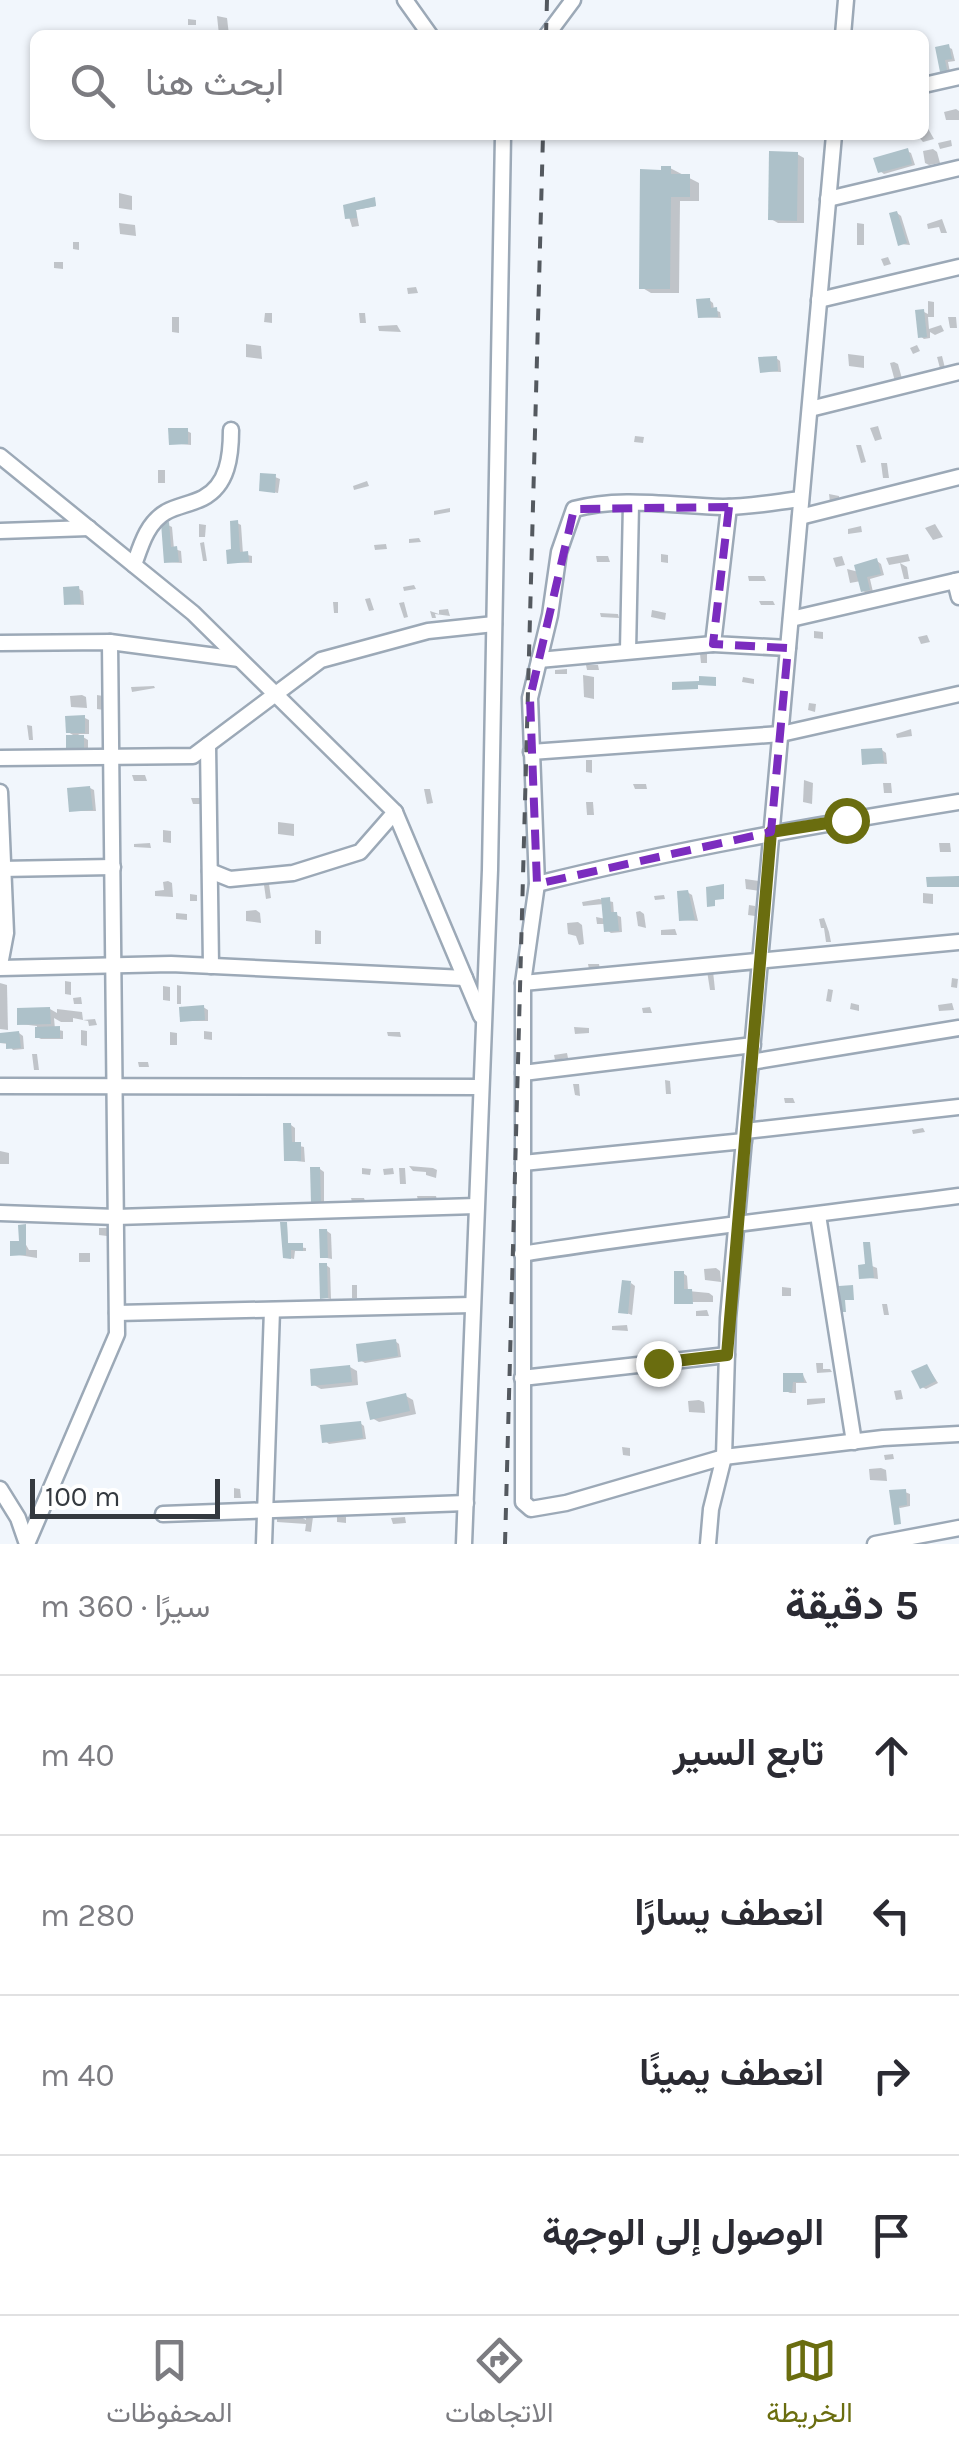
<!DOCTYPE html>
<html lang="ar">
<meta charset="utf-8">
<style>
:root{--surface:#fff;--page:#f2f2f3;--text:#2b2b33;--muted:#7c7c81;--line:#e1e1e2;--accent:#6a6d0f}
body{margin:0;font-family:Karla,Vazirmatn,sans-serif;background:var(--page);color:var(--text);direction:rtl}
.scale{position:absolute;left:30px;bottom:25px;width:190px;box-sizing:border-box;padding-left:10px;border:5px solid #34393f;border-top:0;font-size:28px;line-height:35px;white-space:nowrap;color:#34393f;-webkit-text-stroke:8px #fff;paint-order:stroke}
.stop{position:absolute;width:30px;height:30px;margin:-22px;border:8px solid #6a6d0f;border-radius:50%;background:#fff}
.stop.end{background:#6a6d0f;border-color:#fff;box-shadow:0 2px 10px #0008}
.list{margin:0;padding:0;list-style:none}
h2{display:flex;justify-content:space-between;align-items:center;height:130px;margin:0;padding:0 40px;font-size:42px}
h2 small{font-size:32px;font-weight:400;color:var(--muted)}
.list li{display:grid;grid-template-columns:65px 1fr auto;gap:30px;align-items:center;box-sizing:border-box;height:160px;padding:0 40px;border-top:2px solid var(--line)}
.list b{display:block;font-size:38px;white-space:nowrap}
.list em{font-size:32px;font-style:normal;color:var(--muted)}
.icon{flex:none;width:55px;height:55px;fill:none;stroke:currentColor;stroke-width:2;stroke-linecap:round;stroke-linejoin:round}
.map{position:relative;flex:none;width:959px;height:1544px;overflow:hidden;direction:ltr}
.search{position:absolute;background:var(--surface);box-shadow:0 2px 8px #0004;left:30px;right:30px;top:30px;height:110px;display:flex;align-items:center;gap:25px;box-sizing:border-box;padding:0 35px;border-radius:15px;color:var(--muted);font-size:38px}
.sheet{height:770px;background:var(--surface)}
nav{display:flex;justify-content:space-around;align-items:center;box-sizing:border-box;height:140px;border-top:2px solid var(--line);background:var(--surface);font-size:28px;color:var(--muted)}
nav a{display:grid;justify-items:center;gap:5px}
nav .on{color:var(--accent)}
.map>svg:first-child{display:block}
</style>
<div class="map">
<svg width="959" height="1544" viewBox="0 0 959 1544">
<rect width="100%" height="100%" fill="#f1f6fc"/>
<g fill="#0003">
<polygon points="217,16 227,18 229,35 219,35"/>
<polygon points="188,19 196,20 196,25 188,25"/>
<polygon points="948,47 952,49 955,61 948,62 952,82 949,83 938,49"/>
<polygon points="956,109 959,111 959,120 946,120 944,112"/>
<polygon points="926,125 934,139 923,142 917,135 924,135"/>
<polygon points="951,140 952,146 940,149 938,143"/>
<polygon points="933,149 937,152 940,163 929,165 925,163 923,151"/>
<polygon points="907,151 911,153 915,165 884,174 880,171"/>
<polygon points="797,154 804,158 804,223 778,223 771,219"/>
<polygon points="670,168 699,183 699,201 680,201 679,293 651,293 641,287 664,172"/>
<polygon points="119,193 132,196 132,210 119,208"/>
<polygon points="375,201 376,206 356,210 359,226 352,227 346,207"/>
<polygon points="897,213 901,216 910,245 900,244"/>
<polygon points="942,219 947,233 941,233 939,227 928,229 927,224"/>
<polygon points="119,223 135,225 136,236 120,234"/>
<polygon points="857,223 864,224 864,245 857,245"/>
<polygon points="73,242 79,242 79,250 73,249"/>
<polygon points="888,257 891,264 884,266 881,259"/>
<polygon points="54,262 63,262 63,269 54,268"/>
<polygon points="407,288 416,287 418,293 408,294"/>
<polygon points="709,300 713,303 714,310 720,312 721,318 700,317"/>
<polygon points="928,301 934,302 934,317 928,317 929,329 941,325 944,331 935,335 930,332 930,338 924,339 920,336 924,312 928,314"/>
<polygon points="265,313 272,313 272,323 264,322"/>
<polygon points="359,313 365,313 366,323 360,323"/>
<polygon points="172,317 179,317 179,333 172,332"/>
<polygon points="948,317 956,317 957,328 950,328"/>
<polygon points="397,325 401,332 379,331 378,326"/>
<polygon points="246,344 261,346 262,359 246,357"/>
<polygon points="917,345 920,351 913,354 910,348"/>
<polygon points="848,354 864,356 864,368 849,366"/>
<polygon points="942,356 946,372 941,372 937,357"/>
<polygon points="776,358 780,361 781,372 762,371"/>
<polygon points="894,362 898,364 904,386 896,385 890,363"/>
<polygon points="878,426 882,439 875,441 870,428"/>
<polygon points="187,431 191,433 191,445 171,443"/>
<polygon points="635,436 644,437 643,443 634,442"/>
<polygon points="856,445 861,445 866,462 861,463"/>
<polygon points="881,463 887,463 889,478 883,478"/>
<rect x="158" y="470" width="7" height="13"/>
<polygon points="275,477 280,479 278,493 261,490"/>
<polygon points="367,481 369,486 354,490 353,486"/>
<polygon points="829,494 839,496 841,513 831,511"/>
<polygon points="450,508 450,512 434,515 434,511"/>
<polygon points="237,523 241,525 243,554 252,556 252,563 229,562 234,552"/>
<polygon points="199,524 206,525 205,537 199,537"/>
<polygon points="935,524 943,537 933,540 925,528"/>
<polygon points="168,525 172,527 174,549 181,551 182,563 167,562"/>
<polygon points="861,526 862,532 848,534 848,529"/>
<polygon points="419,538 421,542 409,543 409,539"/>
<polygon points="204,542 207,561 203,561 200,543"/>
<polygon points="386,544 387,549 375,550 374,545"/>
<polygon points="661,554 668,555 668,563 661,562"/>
<polygon points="908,554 910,561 900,563 907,567 909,579 904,579 900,563 889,565 886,558"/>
<polygon points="596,556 608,556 610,562 597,562"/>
<polygon points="842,556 845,565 836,567 833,558"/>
<polygon points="877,561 881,564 884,575 870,579 873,592 869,594 863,591 861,581 850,583 847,569 859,572"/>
<polygon points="748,576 764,576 766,581 749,581"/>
<polygon points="414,585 416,589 404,591 403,587"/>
<polygon points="79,589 83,591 84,605 67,604"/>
<polygon points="370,598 374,610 369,611 365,599"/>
<polygon points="759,601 773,601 775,605 761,605"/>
<polygon points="333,602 338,602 338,613 334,613"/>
<polygon points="404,602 408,617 404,618 399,603"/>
<polygon points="448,609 450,616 435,614 436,618 432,618 430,611 439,614 439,610"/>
<polygon points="652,610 666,613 665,620 651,617"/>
<polygon points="600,613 618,614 619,618 601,617"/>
<polygon points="814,631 823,632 823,639 814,638"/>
<polygon points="927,635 930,642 921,644 918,637"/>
<polygon points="700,654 707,654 707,663 701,663"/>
<polygon points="586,665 598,665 599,670 587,670"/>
<polygon points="567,669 567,674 555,674 555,670"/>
<polygon points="583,675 594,677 594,699 584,697"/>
<polygon points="743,677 754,679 754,684 742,682"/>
<polygon points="154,686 155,688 132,692 131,687"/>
<polygon points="82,695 86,697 87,708 71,707 70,696"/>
<polygon points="97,695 103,696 104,710 97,709"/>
<polygon points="809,703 816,704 815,712 808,710"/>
<polygon points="85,718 89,720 89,734 78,734 88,740 88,753 73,753 78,738 68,732"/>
<polygon points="27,725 32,726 33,740 29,740"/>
<polygon points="911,729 912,736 897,738 896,734"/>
<polygon points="882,750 886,753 887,764 864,763"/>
<polygon points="586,760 592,760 592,773 586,772"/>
<polygon points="132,775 145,775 147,781 134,781"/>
<polygon points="804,780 813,783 812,804 803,802"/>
<polygon points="883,783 891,783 892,793 884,793"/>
<polygon points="633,784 646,784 647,789 635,789"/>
<polygon points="90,788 94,790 96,811 71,811"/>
<polygon points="424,789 430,789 433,803 427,804"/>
<polygon points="191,798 205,798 206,804 193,804"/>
<polygon points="586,802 593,802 594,815 587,815"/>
<polygon points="278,822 294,824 294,836 278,834"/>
<polygon points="163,830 171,831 171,843 163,842"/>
<polygon points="150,843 151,848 134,847 134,844"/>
<polygon points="939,843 950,843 951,852 940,852"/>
<polygon points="745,879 759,881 760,891 746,889"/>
<polygon points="168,881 172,883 173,897 155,896 155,891 164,890 163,882"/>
<polygon points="269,884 271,898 266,899 264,885"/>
<polygon points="687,892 692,895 698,921 681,920"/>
<polygon points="923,893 933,894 933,904 923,903"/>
<polygon points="190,894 197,895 197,901 190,901"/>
<polygon points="664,895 665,899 655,900 654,896"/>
<polygon points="599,899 613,902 614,914 621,917 622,932 611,933 607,930 606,924 597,924 596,917 606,919 604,904 583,906 582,902"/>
<polygon points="749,905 755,906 755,916 748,915"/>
<polygon points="256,910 260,913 261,923 246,921 246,911"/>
<polygon points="640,911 644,914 646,928 638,926 636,912"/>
<polygon points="176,913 187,914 187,920 176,919"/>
<polygon points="824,918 829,932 831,942 826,942 824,928 821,928 819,919"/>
<polygon points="578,922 582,925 584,944 579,945 576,936 568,934 567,923"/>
<polygon points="675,929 677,935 661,935 661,930"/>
<polygon points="315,930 321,931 321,944 315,944"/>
<polygon points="588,964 599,964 600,969 589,969"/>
<polygon points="707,971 713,971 715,990 710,990"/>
<polygon points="952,978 958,979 957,988 951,987"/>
<polygon points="65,981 71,982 71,995 65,994"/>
<polygon points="0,983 7,985 8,1030 0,1029"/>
<polygon points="177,985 181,986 181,1009 203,1007 208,1010 208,1021 182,1021 181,1004 177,1004"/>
<polygon points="163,986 170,987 170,1001 163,1000"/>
<polygon points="828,989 833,990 831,1002 826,1001"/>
<polygon points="73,998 81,997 82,1004 74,1004"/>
<polygon points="851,1003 859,1005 859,1011 850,1009"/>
<polygon points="952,1003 954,1010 939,1011 938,1005"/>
<polygon points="642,1008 650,1007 652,1013 643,1013"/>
<polygon points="50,1009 57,1013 57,1009 82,1012 83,1020 95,1019 97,1025 89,1026 88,1021 73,1018 73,1022 61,1022 54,1018 55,1029 63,1031 63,1039 41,1039 37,1037 37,1026 20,1024"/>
<polygon points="574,1027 589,1028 589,1033 575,1034"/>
<polygon points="81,1030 87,1031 87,1046 81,1045"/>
<polygon points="204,1031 212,1032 212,1040 204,1039"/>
<polygon points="170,1032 177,1033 177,1045 170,1045"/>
<polygon points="387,1032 400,1032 401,1037 388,1036"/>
<polygon points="19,1033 23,1036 24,1049 13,1050 8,1044 0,1043 0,1035"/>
<polygon points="567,1053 568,1058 555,1060 554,1055"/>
<polygon points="32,1054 37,1054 39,1070 34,1070"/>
<polygon points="138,1062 148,1062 149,1067 139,1067"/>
<polygon points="665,1080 670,1081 671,1094 666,1094"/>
<polygon points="573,1084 579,1084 580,1096 575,1095"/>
<polygon points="784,1098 793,1098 795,1103 785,1103"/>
<polygon points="291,1125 295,1128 295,1145 304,1147 305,1162 287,1160"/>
<polygon points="923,1128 925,1132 913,1134 912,1130"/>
<polygon points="0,1151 9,1153 9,1164 0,1164"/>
<polygon points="409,1166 433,1168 437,1170 436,1178 426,1175 426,1172 413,1171"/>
<polygon points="362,1168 371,1169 370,1175 362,1174"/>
<polygon points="399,1168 405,1168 406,1184 400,1184"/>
<polygon points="320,1169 324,1172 324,1204 314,1202"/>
<polygon points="383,1169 393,1168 394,1174 384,1175"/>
<polygon points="417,1196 436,1196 437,1200 418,1200"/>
<polygon points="351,1198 364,1198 365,1201 352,1202"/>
<polygon points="287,1225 288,1246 306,1248 306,1251 295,1251 294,1259 285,1257"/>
<polygon points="99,1228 107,1228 107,1236 99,1235"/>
<polygon points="327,1231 331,1234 332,1259 322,1257"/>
<polygon points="25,1243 29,1250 37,1250 37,1258 13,1254"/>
<rect x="79" y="1253" width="11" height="9"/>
<polygon points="326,1265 330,1268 331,1299 323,1297"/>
<polygon points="872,1266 877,1268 878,1279 862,1277"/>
<polygon points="716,1268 720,1271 721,1282 705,1280 704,1269"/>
<polygon points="683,1273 687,1276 688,1291 709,1293 713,1296 713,1302 678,1302"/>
<polygon points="631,1283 635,1286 632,1315 621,1311"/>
<rect x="352" y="1285" width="5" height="13"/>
<polygon points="782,1287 791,1288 791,1296 782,1296"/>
<polygon points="882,1304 887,1304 889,1315 884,1315"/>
<polygon points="707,1310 709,1316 696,1316 696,1311"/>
<polygon points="627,1325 628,1331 612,1330 612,1326"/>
<polygon points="395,1341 399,1344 401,1357 365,1363 360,1360"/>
<polygon points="816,1363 823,1363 823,1369 830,1369 832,1372 817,1373"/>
<polygon points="927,1366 938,1383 926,1389 922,1387"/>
<polygon points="350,1367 357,1371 358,1385 321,1389 314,1385"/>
<polygon points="786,1375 803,1375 807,1383 796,1383 796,1393 790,1393 786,1391"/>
<polygon points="901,1390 903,1399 896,1400 894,1391"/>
<polygon points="406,1396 413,1400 416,1414 379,1422 372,1418"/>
<polygon points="825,1398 825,1403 807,1405 807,1399"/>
<polygon points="699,1400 704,1402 705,1413 689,1412 688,1401"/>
<polygon points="360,1423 364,1426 366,1439 329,1444 325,1441"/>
<polygon points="622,1447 630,1448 630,1456 623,1455"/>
<polygon points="893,1454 894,1459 885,1460 884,1455"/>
<polygon points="881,1468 886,1470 887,1481 870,1480 869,1469"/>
<polygon points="234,1488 240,1489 241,1498 234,1498"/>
<polygon points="905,1492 910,1494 910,1506 900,1508 893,1505"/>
<polygon points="306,1516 313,1517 311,1532 305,1531 306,1524 277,1522 277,1517 301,1517 306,1520"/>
<polygon points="337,1516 346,1517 346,1523 337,1522"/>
<polygon points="391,1518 405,1517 406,1523 393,1524"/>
</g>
<g fill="#adc1c9">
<polygon points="949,44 952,59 945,60 949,80 942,82 935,47"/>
<polygon points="908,148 912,164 878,173 873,158"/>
<polygon points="769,151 798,152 797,221 768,220"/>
<polygon points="661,166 671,166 671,174 690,174 690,197 671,197 670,289 639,289 640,169 661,170"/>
<polygon points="375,197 376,206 356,210 357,218 345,219 343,205"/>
<polygon points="897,211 907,243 898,246 889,213"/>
<polygon points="710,298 711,308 717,307 718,317 698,318 696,299"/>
<polygon points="924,309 927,337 918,338 915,310"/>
<polygon points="777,356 778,371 760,373 758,357"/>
<polygon points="168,428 188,428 188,444 169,445"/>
<polygon points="260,473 276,474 275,493 259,491"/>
<polygon points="238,520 240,552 248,551 249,562 227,564 226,550 231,549 230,521"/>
<polygon points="169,522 171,547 177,546 179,562 164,563 161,523"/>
<polygon points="877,558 881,574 867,577 870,590 861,592 854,565"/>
<polygon points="79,586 81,604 64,605 63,587"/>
<polygon points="699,676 716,677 716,686 698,685 698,689 672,690 672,682 699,681"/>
<polygon points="85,715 85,733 66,733 65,716"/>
<rect x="66" y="735" width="18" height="17"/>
<polygon points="882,748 884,763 862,765 861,749"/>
<polygon points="90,786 93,810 69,812 67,788"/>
<polygon points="959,876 959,887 927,887 926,877"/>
<polygon points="724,884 724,899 715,900 715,906 707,907 706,887"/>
<polygon points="688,890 695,920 679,921 677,891"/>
<polygon points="610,897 611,912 617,912 619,931 604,932 601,898"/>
<polygon points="204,1005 205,1020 180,1022 179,1007"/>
<polygon points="50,1007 51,1024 17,1025 17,1008"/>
<polygon points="60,1026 60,1038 35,1038 35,1027"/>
<polygon points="19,1031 21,1048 6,1049 6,1043 0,1043 0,1033"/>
<polygon points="283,1123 291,1123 292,1142 301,1142 301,1161 284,1161"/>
<polygon points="310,1167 320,1167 321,1203 311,1203"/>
<polygon points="280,1222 287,1222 288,1243 303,1243 303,1251 291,1250 291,1259 283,1258"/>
<polygon points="26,1224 26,1255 10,1256 10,1241 19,1241 18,1225"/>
<polygon points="319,1229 327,1229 328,1258 320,1258"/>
<polygon points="863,1242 870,1242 874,1278 859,1279 858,1265 865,1264"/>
<polygon points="319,1263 327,1263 328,1298 320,1299"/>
<polygon points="674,1271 684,1271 684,1289 692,1289 693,1304 674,1304"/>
<polygon points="622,1280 631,1281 628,1314 618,1313"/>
<polygon points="853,1285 854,1300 845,1300 846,1312 841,1312 839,1286"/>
<polygon points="396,1339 398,1356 358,1362 356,1344"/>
<polygon points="927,1364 936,1381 920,1389 911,1371"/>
<polygon points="350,1365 352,1382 311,1386 310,1369"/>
<polygon points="783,1373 803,1373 804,1382 793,1382 792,1392 783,1392"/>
<polygon points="406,1393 410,1411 370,1420 366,1402"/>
<polygon points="361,1421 363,1438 322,1443 320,1425"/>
<polygon points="906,1489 907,1505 899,1506 901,1524 894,1525 889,1490"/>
</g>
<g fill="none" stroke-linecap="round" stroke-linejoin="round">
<g stroke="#9ca9b7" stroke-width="19">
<g id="minor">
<polyline points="405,0 430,35"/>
<polyline points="547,35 573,0"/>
<polyline points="843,35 846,0"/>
<polyline points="924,85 959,77"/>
<polyline points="828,199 959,168"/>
<polyline points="819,300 959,267"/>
<polyline points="810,409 959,372"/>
<polyline points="0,456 193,613 395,812 481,1016"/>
<path d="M801,499C776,502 749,507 723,507C675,506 620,496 574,509L559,552L550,615L530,698L537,884L523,983V1502L531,1509L566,1503L724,1457L883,1438L959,1434"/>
<polyline points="729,507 713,644 788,648"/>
<polyline points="800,517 959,477"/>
<polyline points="0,531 89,528"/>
<path d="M134,565C141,545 147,523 166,512C177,506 191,504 203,498C228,485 231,456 231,430"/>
<polyline points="955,581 959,597"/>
<polyline points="791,619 959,580"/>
<polyline points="0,643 110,642 239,659"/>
<polyline points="628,651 631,504"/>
<polyline points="539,660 713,644"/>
<polyline points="208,745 211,966"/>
<polyline points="531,752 781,734 959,694"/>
<polyline points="0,758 193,756 321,660 428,631 494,624"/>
<polyline points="0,792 6,933 0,965"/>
<polyline points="0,869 113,867"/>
<polyline points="210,871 230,879 293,873 360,852 395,812"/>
<path d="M537,884C677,849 817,825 959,802"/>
<polyline points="0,968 171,964 465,978"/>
<polyline points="523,983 959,942"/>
<polyline points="751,1062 959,1028"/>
<polyline points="523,1073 753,1045"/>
<polyline points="0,1086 481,1087"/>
<polyline points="745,1131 959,1107"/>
<polyline points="523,1163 744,1141"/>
<polyline points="0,1213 116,1217 476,1206"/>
<polyline points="818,1215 854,1442"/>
<path d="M522,1254C667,1231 813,1215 959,1196"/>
<polyline points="117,1313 472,1305"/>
<polyline points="522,1378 727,1355"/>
<polyline points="0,1489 18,1518 27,1544"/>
<polyline points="163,1514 466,1503"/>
<polyline points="27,1544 117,1334 110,642"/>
<polyline points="264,1544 272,1310"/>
<polyline points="464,1544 490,870 503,135"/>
<polyline points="708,1544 711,1509 724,1457 728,1318 834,135"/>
<polyline points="875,1544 959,1528"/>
</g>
</g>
<use href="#minor" stroke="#fff" stroke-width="14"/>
<g stroke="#54595f" stroke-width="4" stroke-dasharray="12 12" stroke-linecap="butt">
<polyline points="546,35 547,0"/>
<polyline points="505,1544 543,135"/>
</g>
</g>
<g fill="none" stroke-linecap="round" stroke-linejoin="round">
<polyline stroke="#6a6d0f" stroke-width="12" points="658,1363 727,1355 771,832 846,820"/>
</g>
<path fill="none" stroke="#7b2cbf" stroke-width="8" stroke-dasharray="20 12" stroke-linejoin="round" d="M729,507L713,644L788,648L771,832L537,884L530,698L574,509Z"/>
</svg>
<div class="scale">100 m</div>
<div class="stop" style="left:846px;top:820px"></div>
<div class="stop end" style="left:658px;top:1363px"></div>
<div class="search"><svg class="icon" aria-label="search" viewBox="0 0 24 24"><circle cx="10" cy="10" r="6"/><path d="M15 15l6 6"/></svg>ابحث هنا</div>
</div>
<section class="sheet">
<h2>5 دقيقة<small>سيرًا · 360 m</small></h2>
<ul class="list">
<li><svg class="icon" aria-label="ahead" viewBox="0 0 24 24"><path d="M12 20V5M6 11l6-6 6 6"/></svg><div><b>تابع السير</b></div><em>40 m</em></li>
<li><svg class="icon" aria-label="left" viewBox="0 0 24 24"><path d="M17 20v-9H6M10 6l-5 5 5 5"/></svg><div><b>انعطف يسارًا</b></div><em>280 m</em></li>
<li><svg class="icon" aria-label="right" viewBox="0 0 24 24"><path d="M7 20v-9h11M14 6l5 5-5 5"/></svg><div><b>انعطف يمينًا</b></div><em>40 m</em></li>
<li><svg class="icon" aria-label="arrive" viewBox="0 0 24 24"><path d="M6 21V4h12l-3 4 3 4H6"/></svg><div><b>الوصول إلى الوجهة</b></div></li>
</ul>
</section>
<nav>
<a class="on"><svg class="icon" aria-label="map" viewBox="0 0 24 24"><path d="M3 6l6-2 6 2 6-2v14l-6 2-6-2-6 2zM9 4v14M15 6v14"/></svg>الخريطة</a>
<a><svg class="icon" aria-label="directions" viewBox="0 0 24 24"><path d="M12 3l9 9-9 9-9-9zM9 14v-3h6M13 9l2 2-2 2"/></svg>الاتجاهات</a>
<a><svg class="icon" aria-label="saved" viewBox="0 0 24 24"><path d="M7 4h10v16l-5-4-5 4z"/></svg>المحفوظات</a>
</nav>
